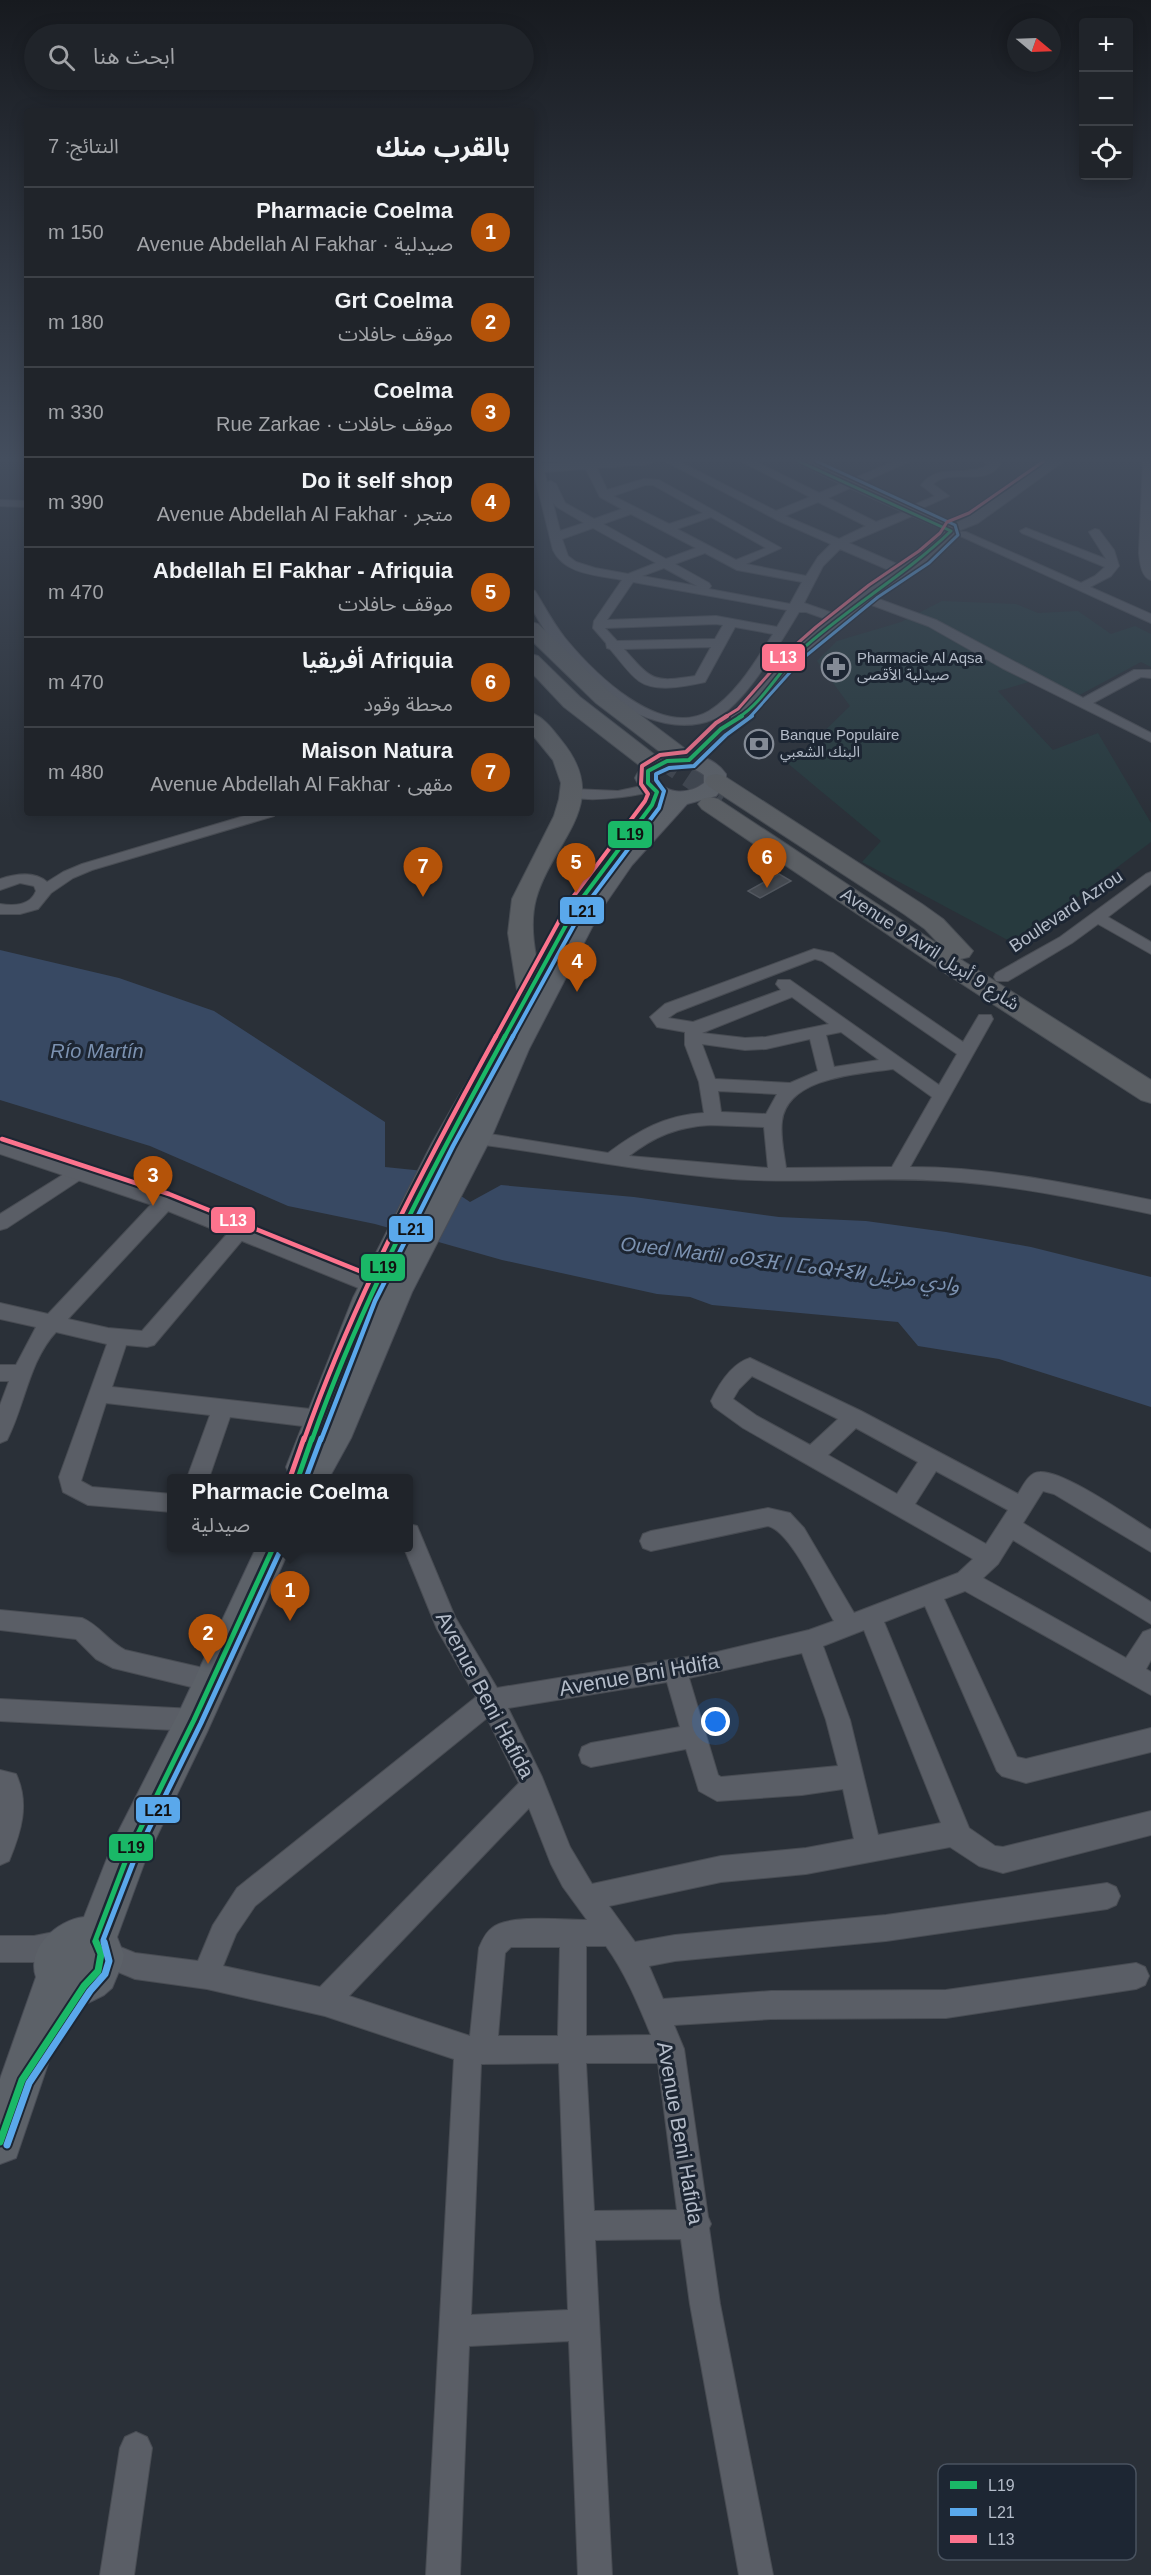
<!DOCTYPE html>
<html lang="ar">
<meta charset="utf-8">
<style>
:root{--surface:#20242a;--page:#2d3036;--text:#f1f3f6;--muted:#a2a4a8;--line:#3d4147;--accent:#b45309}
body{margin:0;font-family:Arial,"Noto Sans Arabic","Noto Sans Tifinagh",sans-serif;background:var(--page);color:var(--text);direction:rtl}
.controls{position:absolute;right:18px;top:18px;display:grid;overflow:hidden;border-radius:6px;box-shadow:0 3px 15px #0003}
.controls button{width:54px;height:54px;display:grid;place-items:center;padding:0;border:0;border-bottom:2px solid var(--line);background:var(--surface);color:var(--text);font:30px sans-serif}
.compass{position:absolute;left:1007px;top:18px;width:54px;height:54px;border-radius:50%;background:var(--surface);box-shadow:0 3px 15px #0003;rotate:109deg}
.you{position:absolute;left:716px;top:1722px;width:21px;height:21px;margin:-15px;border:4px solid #fff;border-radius:50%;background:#1a73e8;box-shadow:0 0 0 9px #1a73e833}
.badge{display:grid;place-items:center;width:39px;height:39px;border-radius:50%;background:var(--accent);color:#fff;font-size:20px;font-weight:700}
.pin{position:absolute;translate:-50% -50px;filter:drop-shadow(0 2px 3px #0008)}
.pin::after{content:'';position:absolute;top:32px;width:21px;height:18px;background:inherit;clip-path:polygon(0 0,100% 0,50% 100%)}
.popup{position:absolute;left:167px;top:1474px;width:246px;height:78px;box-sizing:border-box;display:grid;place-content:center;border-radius:6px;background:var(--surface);filter:drop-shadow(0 2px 4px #0005);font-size:20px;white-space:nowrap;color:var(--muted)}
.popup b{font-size:22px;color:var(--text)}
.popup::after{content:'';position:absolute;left:50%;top:100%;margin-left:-12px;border:12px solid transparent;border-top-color:var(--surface)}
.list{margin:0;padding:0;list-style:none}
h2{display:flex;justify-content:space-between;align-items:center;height:78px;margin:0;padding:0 24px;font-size:26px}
h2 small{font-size:20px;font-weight:400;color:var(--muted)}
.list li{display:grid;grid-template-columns:39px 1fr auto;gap:18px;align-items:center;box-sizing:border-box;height:90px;padding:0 24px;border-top:2px solid var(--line)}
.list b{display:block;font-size:22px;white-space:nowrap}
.list p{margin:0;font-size:20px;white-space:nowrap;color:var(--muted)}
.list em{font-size:20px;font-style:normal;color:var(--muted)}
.icon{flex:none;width:33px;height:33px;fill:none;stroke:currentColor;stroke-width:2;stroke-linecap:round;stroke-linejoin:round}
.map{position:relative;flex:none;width:1151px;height:2575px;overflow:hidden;direction:ltr}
.search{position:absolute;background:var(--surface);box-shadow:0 3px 15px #0003;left:24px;top:24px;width:510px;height:66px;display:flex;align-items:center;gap:15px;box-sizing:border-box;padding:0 21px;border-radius:33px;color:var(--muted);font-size:22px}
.panel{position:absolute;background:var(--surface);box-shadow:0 3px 15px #0003;left:24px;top:108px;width:510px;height:708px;border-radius:6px;direction:rtl}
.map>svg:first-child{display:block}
</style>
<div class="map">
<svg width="1151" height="2575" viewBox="0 0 1151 2575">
<rect width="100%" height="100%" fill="#2a3038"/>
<polygon fill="#273a3e" points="942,601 1016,604 1038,613 1078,611 1111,634 1135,626 1151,634 1151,667 1141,662 1072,699 1029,682 998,691 1053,750 1098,733 1151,823 1151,842 1015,944 862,862 881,841 780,757 806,749 850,706 817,661 837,641 901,622"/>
<polygon fill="#384963" points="0,950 119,978 214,1011 385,1122 385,1167 424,1171 470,1202 501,1185 634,1197 779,1217 866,1221 946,1232 1031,1247 1151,1277 1151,1407 999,1359 918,1346 898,1322 712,1305 690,1297 657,1294 502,1260 375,1224 288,1206 150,1146 0,1100"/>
<polygon fill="#444950" stroke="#52575f" stroke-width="1.5" points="779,874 791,881 760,898 748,891"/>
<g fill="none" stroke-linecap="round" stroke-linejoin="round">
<polyline stroke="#3f454e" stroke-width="24" stroke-dasharray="24 12" stroke-linecap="butt" points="659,755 723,798"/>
<g stroke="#484c53" stroke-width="2">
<g id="minor">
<path d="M531,461H540L542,465L583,461H655L650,464L597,468L607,490L644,479L659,480L781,548L746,564L806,576L818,557L831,544L779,521L665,461H678L776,511L810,497L741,461H754L819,493L841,484L793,461H807L850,480L896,461H910L859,484L913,508L914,505L935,496L921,485C939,462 965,478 988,465L984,461H997L1000,464C986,488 951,467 933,484L949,496L918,510L955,527V531H947L912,516L849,543L906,568V574H898L840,549L823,566L804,603L841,616L843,619L841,622L837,623L806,612H799C782,640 744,706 714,719C691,729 665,725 643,716C603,701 550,647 532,608C530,603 531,596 531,590L535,591C545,607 553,623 565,638C593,672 660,740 709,711C737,694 756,660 773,634L735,627L705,682C686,686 656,693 639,681C628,673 619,659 610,649L607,648L606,643L593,628L594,621L622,580C598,575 565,575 553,550ZM586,469L600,497L622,509L594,519L565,503L556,484L551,481L547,482L544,472ZM645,485H653L703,513L669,524L613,496ZM850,488L903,512L876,522L828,498ZM818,502L866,526L839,539L785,516ZM553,503L557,507L584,523L560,531ZM631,514L696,548L666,559L603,524ZM711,517L766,548L736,560L677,529ZM593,528L656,563L628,574L595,568L576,562L568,556L562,539ZM705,553L737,570L802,582L790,604L709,589L711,586L709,583L675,564ZM664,568L697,586L642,576ZM633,582L787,610L777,627L716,616L607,620ZM716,624L723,625L715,639L617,641L605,628ZM711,647L695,676C652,683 652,680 624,649Z"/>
<path d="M1143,461H1151V580C1141,577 1140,562 1139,553Z"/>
<polygon points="0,500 27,501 27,507 0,506"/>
<polygon points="1026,528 1106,559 1089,532 1095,529 1099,530 1114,550 1119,566 1111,576 1090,587 1151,614 1151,623 956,534 958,532 966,532 1081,583 1095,576 1105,567 1022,533 1020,531"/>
<polygon points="865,594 936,620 1083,698 1134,670 1151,670 1151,678 1141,677 1093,703 1151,733 1151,742 1002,668 928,626 861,601 861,595"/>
<path d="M651,784L658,788L656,791C638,795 579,806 566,793L573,789L618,791Z"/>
<path d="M254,813H276L274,816L92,870L73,878L51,893L38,909L20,914H0V904C14,906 30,906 36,891L34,886L20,883L0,890V879C15,874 35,871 47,882L63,872L82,864Z"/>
<polygon points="1151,872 1151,884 1108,917 1151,942 1151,954 1098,924 1072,943 1008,981 996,981 994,977 996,973 1060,937 1146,874"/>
<path d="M814,949L833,953L963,1042L979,1015H991L993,1019L910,1167C992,1167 1071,1184 1151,1200V1214C1083,1200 1015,1185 945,1181C875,1176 804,1184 733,1179C646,1173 563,1155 477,1144L471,1142L468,1138L471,1134L477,1132L608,1153C638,1131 665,1115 704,1113L699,1082L685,1045V1032L657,1027L650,1017L665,1004ZM815,959L822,961L957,1054L939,1085L790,980H778L776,984L781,990L693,1022L668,1018L677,1012ZM792,997L829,1024L766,1037L745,1038L702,1033ZM841,1032L879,1060L834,1067L826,1035ZM810,1039L818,1071L790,1083L715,1079L702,1044L745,1050L766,1049ZM893,1069L932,1097L892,1167L786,1168C784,1153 780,1136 782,1121C788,1077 858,1074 893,1069ZM718,1091L777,1094L766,1114L721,1112ZM710,1125L764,1127L768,1168L629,1156C655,1136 677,1127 710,1125Z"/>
<polygon points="80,1164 86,1166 89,1171 86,1176 7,1228 0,1230 0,1214"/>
<path d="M166,1194L173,1196L175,1201L173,1206L68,1319L108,1328L142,1331L234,1226L241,1224L248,1226L250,1231L154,1345L147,1347L126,1345L112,1387L319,1410L326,1413L329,1419L326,1425L319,1428L230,1417L209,1478H187L210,1415L106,1403L81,1481L92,1487L172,1494V1512L88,1505L63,1492L59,1477L107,1344L56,1332C29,1361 25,1405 7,1440L0,1443V1405L9,1381H0V1365H16L36,1327L0,1319V1303L48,1314L159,1196Z"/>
<path d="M750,1358L861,1411L1018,1494C1023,1486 1029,1472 1040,1472C1065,1471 1128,1516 1151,1530V1552L1054,1494L1043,1491L1023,1523L1151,1602V1624L1013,1540L998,1564L983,1578L1126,1658L1143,1632L1151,1629V1660L1146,1669L1151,1672V1695L965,1591L944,1599L1017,1757L1026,1759L1151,1728V1752L1026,1783L1002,1776L997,1771L925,1606L884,1622L969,1828L995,1846L1003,1847L1151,1811V1835L1003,1873L979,1866L950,1847L806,1874L721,1882L609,1906L635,1942L675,1935L886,1915L1107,1883L1116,1887L1120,1896L1116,1905L1107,1909L886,1941L675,1961L649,1966L663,1999L771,1991L946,1990L1136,1963L1145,1967L1149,1976L1145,1985L1136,1989L946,2018L771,2019L674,2025L684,2049L708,2217L711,2224L709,2228L720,2304L773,2575H739L690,2304L681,2239L595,2240L612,2575H578L569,2341L469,2346L460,2575H426L454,2059L325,2016L207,1989L135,1979L94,1962L90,1953L94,1944L103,1940L135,1953L198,1961L213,1925L237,1888L476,1697L437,1629L404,1548H409V1524L417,1526L455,1617L497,1688L717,1652L809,1630L834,1621C821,1599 791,1531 768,1526L651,1551L643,1548L640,1541L643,1534L651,1531L768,1508L790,1513L804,1528L854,1613L958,1573L973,1559L743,1428L714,1407L711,1401C719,1384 731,1364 750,1358ZM752,1376L838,1419L810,1445L757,1416L733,1399L739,1389ZM856,1428L918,1462L897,1494L828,1455ZM936,1471L1008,1510L986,1544L915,1504ZM864,1630L941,1823L878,1835L850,1720L823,1646ZM802,1653L826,1720L838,1766L721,1777L718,1775L689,1678ZM667,1682L680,1727L591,1743L582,1747L579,1755L582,1763L591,1767L686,1749L699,1791L717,1801L802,1795L843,1789L854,1839L806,1848L721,1856L592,1884L570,1847L542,1777L508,1708ZM487,1718L519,1783L320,1987L223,1966L236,1934L255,1906ZM529,1808L551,1864L563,1887L587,1920C566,1920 507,1914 492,1928C485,1933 482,1941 479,1948L470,2036L349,1996ZM586,1946H606C626,1974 638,2004 651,2035L586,2036ZM560,1947L558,2036H498L505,1953L511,1947ZM559,2063L568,2310L471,2315L481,2064ZM586,2063H658L677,2210L594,2211Z"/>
<path d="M0,1610L82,1618C99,1625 109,1642 125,1650L212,1670L220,1673L224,1681L220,1689L212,1692L113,1668L96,1659L76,1639L0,1630Z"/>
<polygon points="0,1699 194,1709 203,1712 206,1720 203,1728 194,1731 0,1721"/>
<path d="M0,1770L16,1774C30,1804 21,1832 9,1861L0,1865Z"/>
<polygon points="64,1930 73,1934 77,1943 73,1952 34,1962 0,1962 0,1936 34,1936"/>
<polygon points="136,2432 147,2437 152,2448 134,2575 100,2575 120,2448 125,2437"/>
</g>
</g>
<g stroke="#484c53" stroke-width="2">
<g id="tertiary">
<polygon points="1048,461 1064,461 978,523 958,531 929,560 879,594 826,636 803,657 749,719 727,733 695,764 683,764 680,760 683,756 715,725 737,711 791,651 816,630 869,588 919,554 946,528 968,517"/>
<polygon points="0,1138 174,1195 382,1279 386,1285 382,1291 374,1294 366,1291 158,1207 0,1154"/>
</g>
</g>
<g stroke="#484c55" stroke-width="2">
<g id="primary">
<path d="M676,753C695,753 715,758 726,774V785L716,796L687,804L632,865L601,910L529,1049L491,1138L412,1292L351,1438L329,1478L290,1477L286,1467L353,1298L432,1143L489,1043L498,1040L506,1043L577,910L616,855L665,803C649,799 642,792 635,778C643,760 658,756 676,753ZM676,765C687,766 695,768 704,775V783C690,794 666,796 657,778L659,774Z"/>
<path d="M256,1548H290L207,1732L145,1861L117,1937L124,1955L122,1964L112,1988L104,1995L94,2000L79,2007L67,2008L16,2158L0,2164V2079L36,1977C26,1948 57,1920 84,1917L115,1838L181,1708Z"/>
</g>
</g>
<g stroke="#474c53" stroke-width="2">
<g id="trunk">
<polygon points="531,622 538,624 611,693 692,754 695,759 692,764 684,766 676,764 596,703 531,640"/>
<polygon points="531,654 538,656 580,697 655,755 658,760 655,765 647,767 639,765 564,707 531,672"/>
<path d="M531,713C544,717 553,730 561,740C614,804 553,839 536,899C528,929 537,961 543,990L539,996L530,998L521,996L517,990L508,933L512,899L554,816L559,799L561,783L553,760L531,733Z"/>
<polygon points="716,774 724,776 922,904 943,919 973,951 969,957 960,959 1151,1080 1151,1103 1141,1100 939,969 702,809 698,804 702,799 710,797 718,799 942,947 925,929 904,914 708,786 705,781 708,776"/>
</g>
</g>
<use href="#minor" fill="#5a5e66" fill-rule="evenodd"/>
<use href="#tertiary" fill="#5a5e66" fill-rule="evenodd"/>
<use href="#primary" fill="#5c6168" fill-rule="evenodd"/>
<use href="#trunk" fill="#5b5f64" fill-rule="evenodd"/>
<g stroke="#1d2633" stroke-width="6">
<path id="bus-1-far4" d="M739,717C762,703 779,671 799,652C847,608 904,576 951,531L798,461"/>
</g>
<g stroke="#1d2633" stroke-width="8">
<polyline id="bus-1-far3" points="504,1038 577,905 652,805 657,792 648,783 648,771 667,761 689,760 721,729 742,716"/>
</g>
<g stroke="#1d2633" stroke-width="9">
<path id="bus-1-far2" d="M312,1440C362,1299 433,1167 505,1036"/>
</g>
<g stroke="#1d2633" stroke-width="10">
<g id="bus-1-far1">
<polyline points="298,1478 312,1438"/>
<polyline points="97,1944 95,1941 129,1852 194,1720 273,1548"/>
</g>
</g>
<g stroke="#1d2633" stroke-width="11">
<polyline id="bus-1" points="0,2142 22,2080 84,1986 98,1971 101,1954 96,1942"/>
</g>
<g stroke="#1d2633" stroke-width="6">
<polyline id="bus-2-far4" points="750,717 802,659 878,597 929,563 958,535 955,525 816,461"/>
</g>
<g stroke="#1d2633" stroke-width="8">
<polyline id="bus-2-far3" points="512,1038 583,909 659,808 664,791 656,780 656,774 669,768 694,766 726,735 752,716"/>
</g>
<g stroke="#1d2633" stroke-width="9">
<polyline id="bus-2-far2" points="321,1440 375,1301 453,1146 513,1036"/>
</g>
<g stroke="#1d2633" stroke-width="10">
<g id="bus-2-far1">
<polyline points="306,1478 321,1438"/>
<polyline points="105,1944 103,1940 136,1855 201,1723 280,1551"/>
</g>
</g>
<g stroke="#1d2633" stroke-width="11">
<polyline id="bus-2" points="7,2145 29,2083 90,1991 105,1974 109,1961 104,1942"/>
</g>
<g stroke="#1d2633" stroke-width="6">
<polyline id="bus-3-far3" points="725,717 738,709 791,649 816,627 869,585 919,551 940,533 947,522 969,513 1044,461"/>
</g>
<g stroke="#1d2633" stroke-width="8">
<polyline id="bus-3-far2" points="495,1038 570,901 645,801 648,794 641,784 642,766 660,755 686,752 716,723 727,716"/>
</g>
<g stroke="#1d2633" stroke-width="9">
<g id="bus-3-far1">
<polyline points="2,1139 169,1194 377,1278"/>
<path d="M304,1440C354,1299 424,1167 496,1036"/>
</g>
</g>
<g stroke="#1d2633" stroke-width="10">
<polyline id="bus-3" points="291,1475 304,1438"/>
</g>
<use href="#bus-1-far4" stroke="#1ab867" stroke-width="3"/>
<use href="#bus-1-far3" stroke="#1ab867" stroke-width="4"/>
<use href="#bus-1-far2" stroke="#1ab867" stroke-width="4.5"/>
<use href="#bus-1-far1" stroke="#1ab867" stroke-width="5"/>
<use href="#bus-1" stroke="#1ab867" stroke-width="7"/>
<use href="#bus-2-far4" stroke="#5aa8eb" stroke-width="3"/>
<use href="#bus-2-far3" stroke="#5aa8eb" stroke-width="4"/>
<use href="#bus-2-far2" stroke="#5aa8eb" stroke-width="4.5"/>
<use href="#bus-2-far1" stroke="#5aa8eb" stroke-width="5"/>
<use href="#bus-2" stroke="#5aa8eb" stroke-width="7"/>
<use href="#bus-3-far3" stroke="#fc738d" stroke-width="3"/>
<use href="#bus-3-far2" stroke="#fc738d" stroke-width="4"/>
<use href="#bus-3-far1" stroke="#fc738d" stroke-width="4.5"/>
<use href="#bus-3" stroke="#fc738d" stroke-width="5"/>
</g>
<linearGradient id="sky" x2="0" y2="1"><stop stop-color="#171a1f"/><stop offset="0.56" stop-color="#444e5e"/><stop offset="1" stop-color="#444e5e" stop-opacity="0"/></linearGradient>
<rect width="1151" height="821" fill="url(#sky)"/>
<defs>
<g id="pharmacy-ring" transform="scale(1.5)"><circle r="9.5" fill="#1d2633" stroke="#848b96" stroke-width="1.5"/><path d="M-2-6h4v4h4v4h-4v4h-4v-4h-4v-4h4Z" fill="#848b96"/></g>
<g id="bank-ring" transform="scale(1.5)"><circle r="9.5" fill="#1d2633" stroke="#848b96" stroke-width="1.5"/><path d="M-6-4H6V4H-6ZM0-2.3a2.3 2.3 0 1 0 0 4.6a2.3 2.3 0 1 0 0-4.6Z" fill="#848b96"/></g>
</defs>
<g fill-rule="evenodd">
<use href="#pharmacy-ring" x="836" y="667"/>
<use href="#bank-ring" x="759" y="744"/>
</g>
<g text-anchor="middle" stroke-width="6" stroke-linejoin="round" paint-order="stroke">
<g font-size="15" fill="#b4bcc9" stroke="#1d2633" text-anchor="start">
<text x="857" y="663">Pharmacie Al Aqsa<tspan x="857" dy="17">صيدلية الأقصى</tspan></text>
<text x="780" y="740">Banque Populaire<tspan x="780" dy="17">البنك الشعبي</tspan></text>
</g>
<g font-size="18" fill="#b4bcc9" stroke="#1d2633">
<text transform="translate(1066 911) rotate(-34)" y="6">Boulevard Azrou</text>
<text transform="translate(930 949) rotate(33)" y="6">Avenue 9 Avril شارع 9 أبريل</text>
</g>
<g font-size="20" font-style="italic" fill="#7c92b1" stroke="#1d2633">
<text x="97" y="1058">Río Martín</text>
<text transform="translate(790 1264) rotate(7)" y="7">Oued Martil ⴰⵙⵉⴼ ⵏ ⵎⴰⵕⵜⵉⵍ وادي مرتيل</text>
</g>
<g font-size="21" fill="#b4bcc9" stroke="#1d2633">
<text transform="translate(639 1675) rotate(-10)" y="7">Avenue Bni Hdifa</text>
<text transform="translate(485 1695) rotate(62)" y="7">Avenue Beni Hafida</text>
<text transform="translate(680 2133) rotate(80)" y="7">Avenue Beni Hafida</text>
</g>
</g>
<rect x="938" y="2464" width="198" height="96" rx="9" fill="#1d2633" stroke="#4a5360" stroke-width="1.5"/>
<rect x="950" y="2481" width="27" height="8" fill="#1ab867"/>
<rect x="950" y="2508" width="27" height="8" fill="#5aa8eb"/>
<rect x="950" y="2535" width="27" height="8" fill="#fc738d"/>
<g font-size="16" fill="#b4bcc9">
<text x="988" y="2491">L19</text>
<text x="988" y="2518">L21</text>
<text x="988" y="2545">L13</text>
</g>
<g stroke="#1d2633" stroke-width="2">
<rect x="761" y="643" width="45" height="29" rx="6" fill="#fc738d"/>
<rect x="607" y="820" width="46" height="29" rx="6" fill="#1ab867"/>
<rect x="559" y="896" width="46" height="29" rx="6" fill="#5aa8eb"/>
<rect x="210" y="1206" width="46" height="28" rx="6" fill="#fc738d"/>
<rect x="388" y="1215" width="46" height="28" rx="6" fill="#5aa8eb"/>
<rect x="360" y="1253" width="46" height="29" rx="6" fill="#1ab867"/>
<rect x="135" y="1796" width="46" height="28" rx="6" fill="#5aa8eb"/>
<rect x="108" y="1833" width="46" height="29" rx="6" fill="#1ab867"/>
</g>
<g font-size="16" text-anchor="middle" font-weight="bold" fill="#fff">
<text x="783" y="663">L13</text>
<text x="233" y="1226">L13</text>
</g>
<g font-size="16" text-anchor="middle" font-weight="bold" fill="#111">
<text x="630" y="840">L19</text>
<text x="582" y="917">L21</text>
<text x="411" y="1235">L21</text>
<text x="383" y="1273">L19</text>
<text x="158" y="1816">L21</text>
<text x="131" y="1853">L19</text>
</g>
</svg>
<div class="controls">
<button>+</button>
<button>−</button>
<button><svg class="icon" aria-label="locate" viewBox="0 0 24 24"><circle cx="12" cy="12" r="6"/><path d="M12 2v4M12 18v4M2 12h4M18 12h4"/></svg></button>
</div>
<svg class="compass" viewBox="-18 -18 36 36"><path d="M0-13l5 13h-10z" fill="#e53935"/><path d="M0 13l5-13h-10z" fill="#a2a4a8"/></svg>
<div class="you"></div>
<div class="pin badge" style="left:290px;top:1621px">1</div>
<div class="popup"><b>Pharmacie Coelma</b>صيدلية</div>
<div class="pin badge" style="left:208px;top:1664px">2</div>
<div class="pin badge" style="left:153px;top:1206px">3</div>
<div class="pin badge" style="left:577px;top:992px">4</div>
<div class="pin badge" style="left:576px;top:893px">5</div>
<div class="pin badge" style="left:767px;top:888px">6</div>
<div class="pin badge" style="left:423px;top:897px">7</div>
<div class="search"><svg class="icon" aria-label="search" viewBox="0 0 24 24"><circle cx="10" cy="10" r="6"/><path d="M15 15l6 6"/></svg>ابحث هنا</div>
<section class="panel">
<h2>بالقرب منك<small>النتائج: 7</small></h2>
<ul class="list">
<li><span class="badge">1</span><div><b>Pharmacie Coelma</b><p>صيدلية · Avenue Abdellah Al Fakhar</p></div><em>150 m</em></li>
<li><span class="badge">2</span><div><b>Grt Coelma</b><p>موقف حافلات</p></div><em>180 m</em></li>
<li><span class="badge">3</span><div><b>Coelma</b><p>موقف حافلات · Rue Zarkae</p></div><em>330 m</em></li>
<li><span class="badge">4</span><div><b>Do it self shop</b><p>متجر · Avenue Abdellah Al Fakhar</p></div><em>390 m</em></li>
<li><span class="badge">5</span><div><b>Abdellah El Fakhar - Afriquia</b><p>موقف حافلات</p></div><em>470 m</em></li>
<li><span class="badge">6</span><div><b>Afriquia أفريقيا</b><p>محطة وقود</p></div><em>470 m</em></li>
<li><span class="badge">7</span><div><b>Maison Natura</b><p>مقهى · Avenue Abdellah Al Fakhar</p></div><em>480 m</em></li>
</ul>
</section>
</div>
